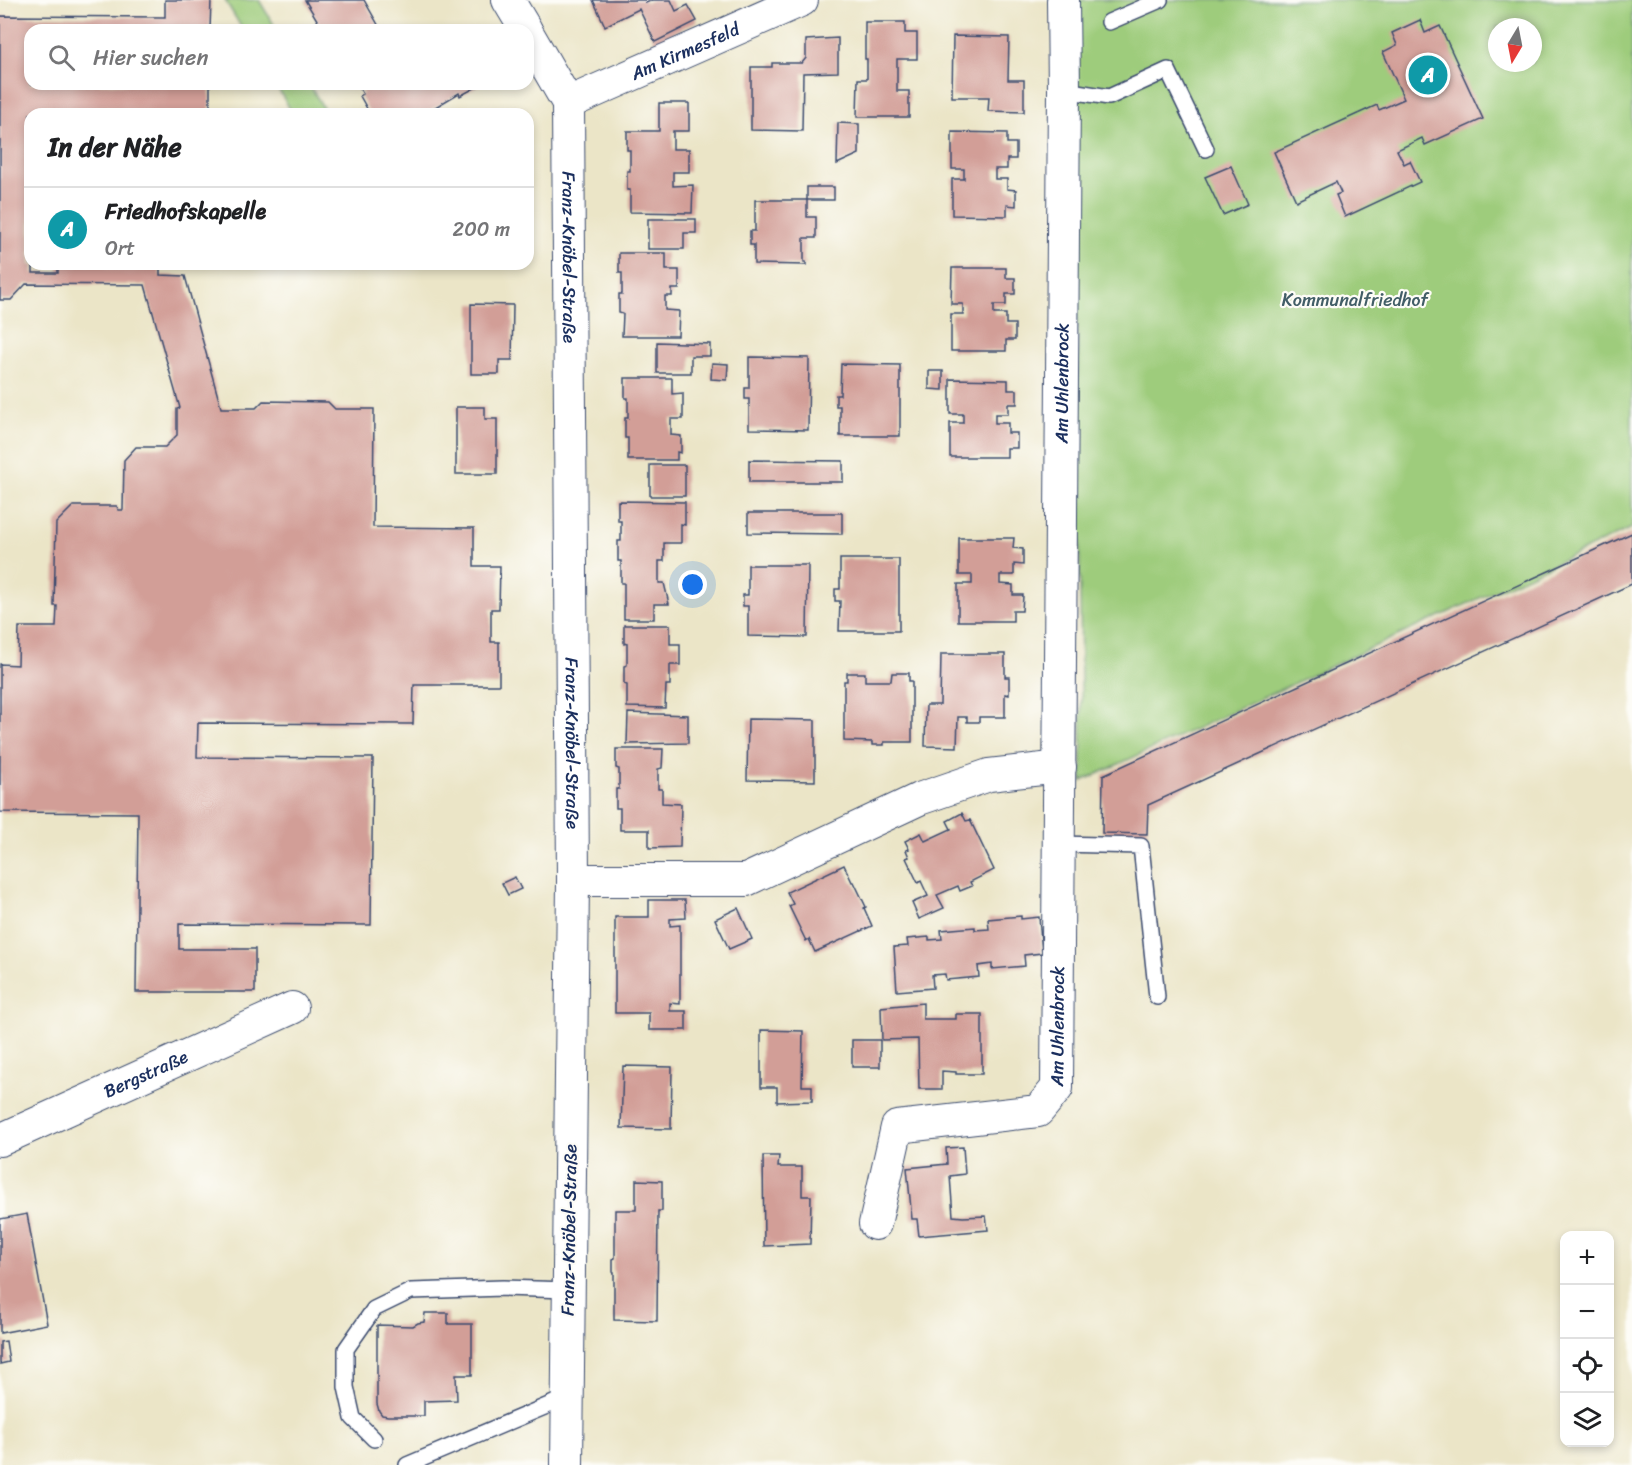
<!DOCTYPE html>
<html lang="de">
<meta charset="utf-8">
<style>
:root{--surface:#fff;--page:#f2f2f2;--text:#202124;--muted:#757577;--line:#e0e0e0;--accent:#d1495b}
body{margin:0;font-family:Sriracha,sans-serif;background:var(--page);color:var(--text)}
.controls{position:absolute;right:18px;bottom:18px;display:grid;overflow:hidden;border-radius:12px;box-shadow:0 3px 9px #0003}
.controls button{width:54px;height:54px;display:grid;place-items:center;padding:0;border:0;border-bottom:2px solid var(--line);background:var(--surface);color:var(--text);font:30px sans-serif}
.compass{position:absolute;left:1488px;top:18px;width:54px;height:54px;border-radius:50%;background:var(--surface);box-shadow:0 3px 9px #0003;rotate:190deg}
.you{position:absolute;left:693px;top:585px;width:21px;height:21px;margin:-15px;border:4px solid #fff;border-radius:50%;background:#1a73e8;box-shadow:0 0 0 9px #1a73e833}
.badge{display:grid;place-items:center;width:39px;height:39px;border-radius:50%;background:var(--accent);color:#fff;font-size:20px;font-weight:700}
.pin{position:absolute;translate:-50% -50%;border:3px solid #fff;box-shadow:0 2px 6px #0006}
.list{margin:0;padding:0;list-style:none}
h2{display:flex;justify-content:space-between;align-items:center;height:78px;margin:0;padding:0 24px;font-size:26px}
h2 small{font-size:20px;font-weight:400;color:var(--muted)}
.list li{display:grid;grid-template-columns:39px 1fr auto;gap:18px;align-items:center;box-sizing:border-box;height:84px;padding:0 24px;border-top:2px solid var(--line)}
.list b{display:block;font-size:22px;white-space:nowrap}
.list p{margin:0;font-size:20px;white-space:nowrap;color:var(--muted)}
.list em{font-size:20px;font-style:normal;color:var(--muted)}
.icon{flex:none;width:33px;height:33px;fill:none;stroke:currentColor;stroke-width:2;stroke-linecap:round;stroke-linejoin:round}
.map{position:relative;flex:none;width:1632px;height:1465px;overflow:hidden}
.search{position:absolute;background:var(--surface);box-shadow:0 3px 9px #0003;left:24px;top:24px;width:510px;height:66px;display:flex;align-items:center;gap:15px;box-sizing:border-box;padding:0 21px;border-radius:18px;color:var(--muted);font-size:22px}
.panel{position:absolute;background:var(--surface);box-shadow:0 3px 9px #0003;left:24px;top:108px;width:510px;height:162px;border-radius:18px}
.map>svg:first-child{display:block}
</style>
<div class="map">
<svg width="1632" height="1465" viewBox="0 0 1632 1465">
<rect width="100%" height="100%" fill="#fdfcf7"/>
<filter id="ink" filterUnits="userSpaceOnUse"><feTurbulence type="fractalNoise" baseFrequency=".0167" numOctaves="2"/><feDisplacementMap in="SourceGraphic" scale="12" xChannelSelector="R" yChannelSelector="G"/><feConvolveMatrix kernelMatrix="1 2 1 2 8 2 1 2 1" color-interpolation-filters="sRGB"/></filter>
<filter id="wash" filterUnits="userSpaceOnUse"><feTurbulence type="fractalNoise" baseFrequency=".008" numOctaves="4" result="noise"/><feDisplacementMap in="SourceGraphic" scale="24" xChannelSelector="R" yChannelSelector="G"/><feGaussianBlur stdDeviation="1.35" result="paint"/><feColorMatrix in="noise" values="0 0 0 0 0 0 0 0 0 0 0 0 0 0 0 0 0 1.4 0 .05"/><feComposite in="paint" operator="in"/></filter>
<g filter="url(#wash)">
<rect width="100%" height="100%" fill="#ebe5c7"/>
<g fill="#9ecc7b" stroke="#5c7e6c" stroke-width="1.5" fill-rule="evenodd">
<polygon points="225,0 259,0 277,30 243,30"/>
<path d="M1074,0H1632V528L1082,781ZM1497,27H1533V63H1497Z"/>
<polygon points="275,84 309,84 327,114 293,114"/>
</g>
<g id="blocks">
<g fill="#d29e97">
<polygon points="165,0 211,0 210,30 30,30 30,84 210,84 210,114 30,114 30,264 33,264 33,273 58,273 58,264 160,264 160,275 185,276 221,408 256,408 263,401 328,402 335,409 374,409 373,527 474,528 474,566 500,566 499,609 491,609 491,642 499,642 499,685 414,685 413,724 198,723 197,757 373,758 371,925 179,924 179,949 255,949 255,992 136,992 138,813 0,812 0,664 18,665 19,627 56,627 57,606 54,606 56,523 73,506 117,506 118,510 123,510 124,460 136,447 165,447 177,435 177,409 180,408 145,285 26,284 11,300 0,300 0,16 165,17"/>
<polygon points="305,0 364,0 381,30 323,30"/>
<polygon points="593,0 645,0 646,3 652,0 671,0 676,11 688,5 697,21 655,42 639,9 605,26"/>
<polygon points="1420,20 1425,33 1440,26 1483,119 1425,145 1422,138 1397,150 1404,164 1410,161 1420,182 1345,217 1336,195 1341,193 1336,182 1296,201 1274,152 1377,105 1379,110 1404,99 1383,52 1397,45 1392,33"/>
<polygon points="865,22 905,22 905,33 917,33 917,59 897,59 897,91 909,91 909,117 857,117 858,79 867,79 867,59 865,59"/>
<polygon points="953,36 1009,37 1008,80 1024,80 1024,112 988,111 989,97 952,97"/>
<polygon points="838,38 838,72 803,73 802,131 751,130 751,67 772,67 772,63 802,63 806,58 806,40"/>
<polygon points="357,84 482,84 460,96 459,93 427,112 429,114 370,114 360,96 363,94"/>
<polygon points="659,103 689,103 689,131 673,131 673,149 689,149 689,172 673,172 673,186 693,185 692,213 630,212 630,190 627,190 627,171 630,171 630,150 627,150 627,131 659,131"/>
<polygon points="838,123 859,124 859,154 837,164"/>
<polygon points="952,132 1007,133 1007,143 1016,143 1016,159 1007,159 1007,169 995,169 995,179 1007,179 1007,189 1016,190 1016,206 1007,205 1007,216 952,215 952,179 964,179 964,169 952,169"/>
<polygon points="1231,166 1248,204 1223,215 1205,177"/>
<polygon points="807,187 834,187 834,200 807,200 807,217 816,217 816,238 804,238 804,262 806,262 806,265 754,264 754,245 750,245 750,231 755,231 755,200 807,200"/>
<polygon points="648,219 696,219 696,233 684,233 684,249 648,249"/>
<polygon points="619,253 666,253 666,270 679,270 679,289 672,289 672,296 665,296 665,310 679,311 678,336 622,336 623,314 619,313 619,294 622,294 622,273 619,273"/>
<polygon points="952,268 1006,268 1006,278 1015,278 1015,294 1006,294 1006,305 994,305 994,314 1006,314 1006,324 1015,324 1015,340 1006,340 1006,351 951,351 951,314 963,314 963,304 951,304"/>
<polygon points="471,304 513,305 512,360 499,360 499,374 471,374"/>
<polygon points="657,342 710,344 710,356 691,356 691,373 657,373"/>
<polygon points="749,357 809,358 808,430 749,429 749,399 745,399 745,388 749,388"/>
<polygon points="712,363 728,364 727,380 711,379"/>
<polygon points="841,364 900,365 900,436 840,436 840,406 836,406 836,395 840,395"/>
<polygon points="929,371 943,371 943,390 929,389"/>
<polygon points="625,378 672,378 672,394 683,393 683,419 671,419 671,435 681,436 681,453 677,452 677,460 628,460 628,438 625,438 625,418 628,418 628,398 625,398"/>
<polygon points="950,379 1008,380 1008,390 1017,390 1017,404 1008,404 1008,414 995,414 995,423 1008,423 1008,433 1017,433 1017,448 1007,448 1007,457 950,457 950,423 963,423 963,414 950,414"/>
<polygon points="456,407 485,407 485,419 497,419 497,474 456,474"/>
<polygon points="749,460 843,461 843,482 749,482"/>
<rect x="650" y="465" width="35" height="31"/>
<polygon points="618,501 685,502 685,525 681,524 681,543 664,543 664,561 659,561 659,583 664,583 669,604 654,604 654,619 624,619 624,583 621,583 621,561 618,561 618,541 621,541 621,521 618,521"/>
<polygon points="748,513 842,513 842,534 748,533"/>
<polygon points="1632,533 1632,584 1148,805 1147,834 1102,833 1103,775"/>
<polygon points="959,538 1014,538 1013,548 1023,549 1023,565 1014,564 1014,575 1000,575 1000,584 1013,585 1013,595 1023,595 1022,611 1013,611 1013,621 958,621 958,584 972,584 972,575 959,575"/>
<polygon points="840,559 899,559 899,631 839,631 840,601 835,601 835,589 840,589"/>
<polygon points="748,565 808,565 807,637 748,636 748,606 743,606 743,595 748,595"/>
<polygon points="624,625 670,625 670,644 680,644 680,665 670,665 670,685 666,685 665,708 627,707 627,685 624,684 624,666 627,665 627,643 624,644"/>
<polygon points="941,654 1005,654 1005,677 1009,677 1009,695 1005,694 1005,717 979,717 979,722 967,722 967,717 958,717 957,747 925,746 926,705 940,705"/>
<polygon points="847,673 865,673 865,681 891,681 892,673 909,673 909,681 912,681 912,742 884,742 884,745 872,745 872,742 844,741 844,681 847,681"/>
<polygon points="628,713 688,715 688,743 627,744"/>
<polygon points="748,719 815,720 815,781 747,780"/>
<polygon points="616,749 663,749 662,768 658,769 658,789 662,789 662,803 681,804 680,847 649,848 649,830 620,830 620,808 616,808 616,789 619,789 619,769 616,768"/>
<polygon points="962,813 966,821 970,820 994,870 970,882 972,886 960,891 958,886 937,895 944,908 919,919 912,903 928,896 921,881 918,883 906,858 909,857 906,850 909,849 905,841 921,833 925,841 951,829 947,821"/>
<polygon points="844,865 852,882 854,882 866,907 864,908 872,926 815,952 809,939 806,941 789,906 793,904 787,892"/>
<polygon points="515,877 521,889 508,895 502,883"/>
<polygon points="649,900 685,900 686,918 670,919 670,926 680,925 680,1004 670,1003 670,1011 686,1011 686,1030 649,1030 649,1013 615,1013 615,917 649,917"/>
<polygon points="738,908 752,939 729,949 715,919"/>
<polygon points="1021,916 1021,919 1039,917 1042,953 1024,955 1025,966 992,969 992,964 978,966 979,977 946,980 945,974 932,975 933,988 897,991 894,947 908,946 907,939 929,937 929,940 942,939 941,930 975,927 975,930 989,929 988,919"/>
<polygon points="923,1003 923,1019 956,1019 956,1014 982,1014 982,1074 956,1074 956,1072 942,1071 942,1089 919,1089 918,1039 882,1040 881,1007"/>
<polygon points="761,1030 803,1031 802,1086 812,1086 812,1101 777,1102 777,1087 761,1087"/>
<rect x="852" y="1040" width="28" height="27"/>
<polygon points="623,1066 672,1067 671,1129 621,1128"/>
<polygon points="963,1147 965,1174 950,1176 953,1216 963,1217 986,1216 988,1230 919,1236 917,1219 912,1219 907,1168 947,1164 946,1148"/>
<polygon points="763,1156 779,1156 778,1167 802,1167 802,1196 811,1196 810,1244 764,1246"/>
<polygon points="636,1180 662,1181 662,1211 658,1211 657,1321 614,1320 614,1272 613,1272 613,1259 615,1258 615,1210 636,1210"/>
<polygon points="27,1214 47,1324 0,1333 0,1219"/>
<polygon points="425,1313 448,1313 448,1324 472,1324 472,1375 456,1375 457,1400 424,1401 424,1416 388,1416 382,1415 379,1411 377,1404 377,1325 413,1326 418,1323 424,1322"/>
<polygon points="6,1341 9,1362 0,1364 0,1342"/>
</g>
</g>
</g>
<g filter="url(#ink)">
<use href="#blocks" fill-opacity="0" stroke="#3a4a6e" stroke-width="1.5"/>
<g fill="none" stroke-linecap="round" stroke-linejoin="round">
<g stroke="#3a4a6e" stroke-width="18">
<g id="service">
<polyline points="1109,22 1160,0"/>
<polyline points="1064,90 1109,97 1168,70 1206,149"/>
<polyline points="1059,844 1141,846 1157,997"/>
<polyline points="374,1439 353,1418 346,1387 346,1349 374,1309 411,1291 503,1288 569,1290"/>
<polyline points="407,1465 568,1397"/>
</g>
</g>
<g stroke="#3a4a6e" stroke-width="34">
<g id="minor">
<polyline points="508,0 526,30"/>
<path id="s1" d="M528,34L568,103L573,880L567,1465"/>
<path id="s2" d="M568,103L802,0"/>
<polyline points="573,880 746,880 919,799 989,775 1060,767"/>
<path id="s3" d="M0,1140L292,1008"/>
<path id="s4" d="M875,1224L897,1127L1038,1111L1057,1088L1064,90L1063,0"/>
</g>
</g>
<use href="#service" stroke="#fff" stroke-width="15"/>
<use href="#minor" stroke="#fff" stroke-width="32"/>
</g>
</g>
<g text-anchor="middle" stroke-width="4.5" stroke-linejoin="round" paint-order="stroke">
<g font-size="18" fill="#1b2f5e" stroke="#fdfcf7">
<text dy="6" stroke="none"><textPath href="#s2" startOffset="128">Am Kirmesfeld</textPath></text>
<text dy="6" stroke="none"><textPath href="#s1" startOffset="234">Franz-Knöbel-Straße</textPath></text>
<text dy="6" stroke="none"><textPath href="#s4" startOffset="976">Am Uhlenbrock</textPath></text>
<text dy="6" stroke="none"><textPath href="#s1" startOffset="720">Franz-Knöbel-Straße</textPath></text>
<text dy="6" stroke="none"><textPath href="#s4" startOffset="333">Am Uhlenbrock</textPath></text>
<text dy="6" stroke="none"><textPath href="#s3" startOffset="160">Bergstraße</textPath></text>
<text transform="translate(569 1230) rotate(-89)" y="6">Franz-Knöbel-Straße</text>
</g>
<g font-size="18" fill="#425e67" stroke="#fdfcf7">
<text x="1355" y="306">Kommunalfriedhof</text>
</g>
</g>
</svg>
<div class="controls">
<button>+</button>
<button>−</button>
<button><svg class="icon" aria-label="locate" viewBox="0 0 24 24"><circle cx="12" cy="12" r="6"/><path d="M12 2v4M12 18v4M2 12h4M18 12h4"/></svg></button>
<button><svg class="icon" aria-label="layers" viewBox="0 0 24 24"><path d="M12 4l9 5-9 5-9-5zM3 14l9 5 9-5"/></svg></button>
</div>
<svg class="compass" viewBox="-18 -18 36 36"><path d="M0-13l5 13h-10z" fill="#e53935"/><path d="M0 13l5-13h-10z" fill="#757577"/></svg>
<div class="you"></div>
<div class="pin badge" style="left:1428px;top:75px;background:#0f9aa8">A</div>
<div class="search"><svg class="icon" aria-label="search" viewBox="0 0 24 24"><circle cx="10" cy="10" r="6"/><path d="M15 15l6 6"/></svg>Hier suchen</div>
<section class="panel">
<h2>In der Nähe<small></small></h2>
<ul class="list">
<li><span class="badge" style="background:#0f9aa8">A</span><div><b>Friedhofskapelle</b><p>Ort</p></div><em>200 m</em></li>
</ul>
</section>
</div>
